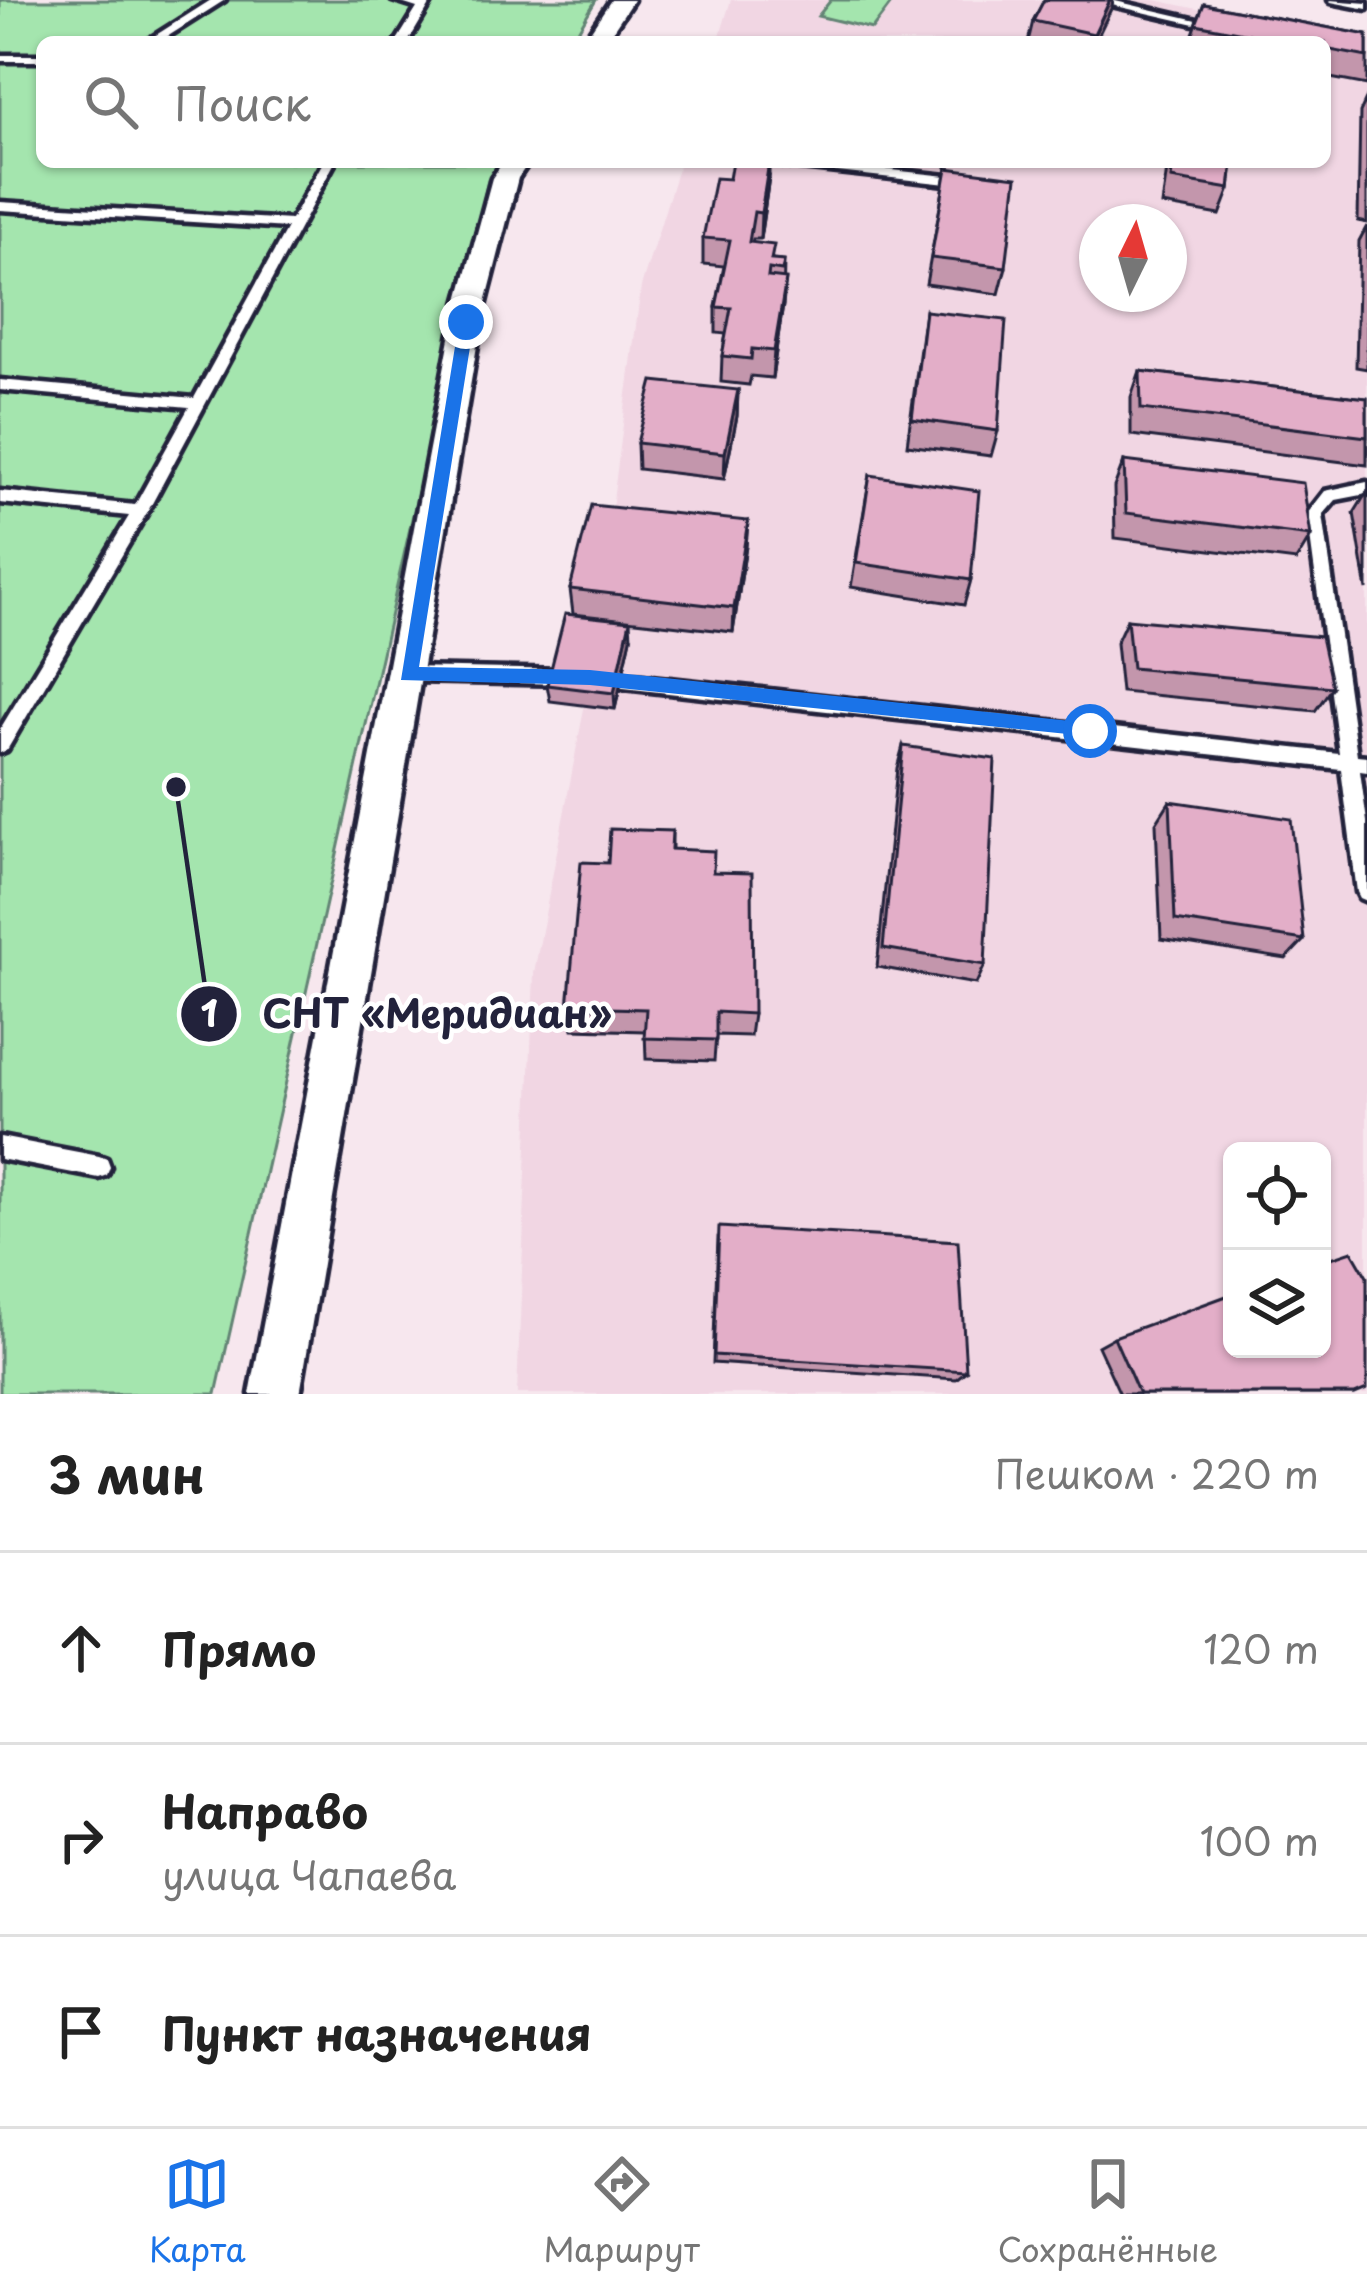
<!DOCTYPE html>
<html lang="ru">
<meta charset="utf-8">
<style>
:root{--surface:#fff;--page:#f6f6f6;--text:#222;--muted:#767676;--line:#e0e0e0;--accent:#1a73e8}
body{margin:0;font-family:"Playpen Sans",sans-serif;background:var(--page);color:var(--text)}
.controls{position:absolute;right:36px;bottom:36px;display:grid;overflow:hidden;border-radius:18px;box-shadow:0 3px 9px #0004}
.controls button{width:108px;height:108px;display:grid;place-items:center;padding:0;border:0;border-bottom:3px solid var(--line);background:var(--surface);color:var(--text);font:60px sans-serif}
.compass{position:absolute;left:1079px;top:204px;width:108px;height:108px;border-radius:50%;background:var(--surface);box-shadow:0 3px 9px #0004;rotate:5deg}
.stop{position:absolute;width:36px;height:36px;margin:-27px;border:9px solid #1a73e8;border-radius:50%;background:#fff}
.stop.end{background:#1a73e8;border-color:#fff;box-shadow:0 3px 12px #0008}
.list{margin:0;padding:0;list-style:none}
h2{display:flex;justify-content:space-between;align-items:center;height:156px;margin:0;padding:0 48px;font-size:51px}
h2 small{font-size:39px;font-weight:400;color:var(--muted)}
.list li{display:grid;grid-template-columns:78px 1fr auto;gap:36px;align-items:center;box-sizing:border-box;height:192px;padding:0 48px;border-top:3px solid var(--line)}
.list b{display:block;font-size:45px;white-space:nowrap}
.list p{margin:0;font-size:39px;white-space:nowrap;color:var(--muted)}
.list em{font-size:39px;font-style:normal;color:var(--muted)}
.icon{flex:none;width:66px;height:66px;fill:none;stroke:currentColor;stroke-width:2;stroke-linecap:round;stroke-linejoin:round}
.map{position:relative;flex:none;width:1367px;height:1394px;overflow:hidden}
.search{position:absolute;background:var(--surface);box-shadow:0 3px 9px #0004;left:36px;right:36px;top:36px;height:132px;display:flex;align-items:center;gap:30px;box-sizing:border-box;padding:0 42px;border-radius:18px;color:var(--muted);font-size:45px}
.sheet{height:732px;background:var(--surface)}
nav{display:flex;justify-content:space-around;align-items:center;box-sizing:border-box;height:168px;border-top:3px solid var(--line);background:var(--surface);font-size:33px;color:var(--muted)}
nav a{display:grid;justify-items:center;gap:6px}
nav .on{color:var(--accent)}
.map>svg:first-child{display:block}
</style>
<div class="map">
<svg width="1367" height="1394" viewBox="0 0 1367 1394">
<rect width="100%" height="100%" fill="#f7e7ee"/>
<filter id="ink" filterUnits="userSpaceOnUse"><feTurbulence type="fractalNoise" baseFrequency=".00833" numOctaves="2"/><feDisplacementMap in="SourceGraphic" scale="24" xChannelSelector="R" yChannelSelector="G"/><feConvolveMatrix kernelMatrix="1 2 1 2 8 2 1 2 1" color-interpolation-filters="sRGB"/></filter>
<g filter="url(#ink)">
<path fill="#f1d6e3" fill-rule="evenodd" d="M731,0H1155L1367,45V1394H517L534,973L590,677L641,287L680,162H1325V42H718ZM1097,222H1169V294H1097ZM1232,1151H1322V1349H1232Z"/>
<g fill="#a4e5ae" stroke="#638474" stroke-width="3">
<polygon points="0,0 596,0 571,42 42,42 42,162 499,162 488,180 216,1394 0,1394"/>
<polygon points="831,0 894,0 872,29 818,16"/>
</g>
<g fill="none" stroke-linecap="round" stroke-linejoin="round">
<g stroke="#22223b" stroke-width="9">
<g id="lane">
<polygon points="211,0 225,0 159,42 145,42"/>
<polygon points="392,0 433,0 408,42 396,42 417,8"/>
<polygon points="1090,0 1111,0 1227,27 1221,30"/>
<polygon points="1329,0 1367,3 1367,9 1331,2"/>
<rect x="0" y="55" width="42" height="6"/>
<polygon points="323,162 335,162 148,511 7,750 0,753 0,729 129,516 0,503 0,491 135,505 189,407 0,390 0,380 194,398 287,228 0,210 0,202 291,220"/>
<polygon points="777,162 818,162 947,176 953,180 947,184 783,166"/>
<polygon points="1367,482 1367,494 1336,500 1323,515 1357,755 1367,756 1367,772 1360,771 1367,822 1367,901 1360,898 1357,892 1341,769 597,685 591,683 588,678 591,673 597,671 1339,753 1307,514 1325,491"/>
<polygon points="408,667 569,670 575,672 578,677 575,682 569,684 408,681 402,679 399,674 402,669"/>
<polygon points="0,1137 99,1156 107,1159 110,1167 107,1175 99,1178 0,1159"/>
</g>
</g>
<g stroke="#22223b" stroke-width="9">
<g id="street">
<polygon points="611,0 633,0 605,42 583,42"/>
<polygon points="503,162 529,162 518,178 481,322 300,1394 250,1394 453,322 492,178"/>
</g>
</g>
<use href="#lane" fill="#fff" fill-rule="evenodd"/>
<use href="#street" fill="#fff" fill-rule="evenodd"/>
</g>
<g fill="#c396ac" stroke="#22223b" stroke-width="3">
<polygon points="1044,0 1113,0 1095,42 1028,42 1033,21"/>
<polygon points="1204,4 1367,35 1367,85 1325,77 1325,42 1190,42"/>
<polygon points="1367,97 1367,223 1358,221 1360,112"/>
<polygon points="1168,162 1233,162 1230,189 1220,215 1162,205"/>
<polygon points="947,168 1006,267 999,294 926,284"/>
<polygon points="769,178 760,239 753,239 752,243 773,260 784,261 783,305 772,378 751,376 749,385 721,382 722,356 726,334 716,333 716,307 724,266 703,264 703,238"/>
<polygon points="1367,226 1367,369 1356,367 1359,241"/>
<polygon points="925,311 998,431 991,456 907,445"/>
<polygon points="1140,371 1367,398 1367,465 1131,435 1131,397"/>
<polygon points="738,390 737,416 724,479 638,469 637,443"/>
<polygon points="1124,461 1311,536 1296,561 1115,538 1114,487"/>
<polygon points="870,475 971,580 964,605 851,587"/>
<polygon points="1367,492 1367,590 1354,513"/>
<polygon points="748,521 746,546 733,632 573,614 570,589"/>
<polygon points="1127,619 1332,687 1315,711 1121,692 1116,643"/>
<polygon points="631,638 615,709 550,701 547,685"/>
<polygon points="903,746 985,965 976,984 877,967 897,768"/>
<polygon points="1170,801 1304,940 1286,959 1161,939 1156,823"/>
<polygon points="672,831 672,849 713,872 753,1014 750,1036 716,1035 714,1061 646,1059 645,1031 573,1029 568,1007 608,863"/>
<polygon points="718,1238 966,1371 956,1379 713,1363"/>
<polygon points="1114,1337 1355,1394 1120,1394 1098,1346"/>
</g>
<g fill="#9f7a8c" stroke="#22223b" stroke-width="3">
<polygon points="1110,0 1113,0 1112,7 1095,42 1091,42"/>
<polygon points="769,162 769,178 760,239 761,213"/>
<polygon points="786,279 783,305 772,378 774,351"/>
<polygon points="738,390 737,416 724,479 725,453"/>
<polygon points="748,521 746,546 733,632 734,608"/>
<polygon points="630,621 631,638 615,709 614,693"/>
</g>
<g fill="#e3aec8" stroke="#22223b" stroke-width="3">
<polygon points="1044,0 1110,0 1094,34 1033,21"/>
<polygon points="1204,4 1367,35 1367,57 1325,49 1325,42 1290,42 1196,24"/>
<polygon points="732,162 769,162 761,213 754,212 749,242 774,245 771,260 784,261 782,271 769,269 768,277 786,279 774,351 752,349 751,359 722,356 731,308 716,307 730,240 703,238 715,178 729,179"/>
<polygon points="1173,162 1233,162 1230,189 1171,179"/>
<polygon points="947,168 1017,177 1006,267 931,258"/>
<polygon points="925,311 1006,320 998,431 912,419"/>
<polygon points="1140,371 1367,398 1367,437 1141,409"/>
<polygon points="653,381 738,390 725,453 637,443"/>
<polygon points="1124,461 1303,483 1311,536 1126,513"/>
<polygon points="870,475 979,491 971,580 856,563"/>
<polygon points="591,505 748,521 734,608 570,589"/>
<polygon points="565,614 630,621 614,693 547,685"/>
<polygon points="1127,619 1321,637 1332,687 1132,668"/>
<polygon points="903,746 995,759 985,965 883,948"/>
<polygon points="1170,801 1291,819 1304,940 1175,920"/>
<polygon points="610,829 672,831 671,849 714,851 713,872 752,873 753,1014 716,1012 716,1040 644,1038 646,1009 568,1007 581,862 608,863"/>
<polygon points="719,1227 958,1241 966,1371 714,1355"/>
<polygon points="1352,1251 1367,1277 1367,1389 1355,1394 1139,1394 1114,1337 1232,1294 1232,1349 1322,1349 1322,1261"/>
</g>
</g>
<polygon fill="#1a73e8" points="466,317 474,322 419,667 590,670 1090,723 1097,725 1097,737 590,685 401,680 459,322"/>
<path fill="none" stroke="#22223b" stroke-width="4.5" d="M176 787L209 1014"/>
<g fill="#22223b" stroke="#fff" stroke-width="4.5">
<circle cx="176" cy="787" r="12"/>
<circle cx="209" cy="1014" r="30"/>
</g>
<g font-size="36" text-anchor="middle" font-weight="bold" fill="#fff">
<text x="209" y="1027">1</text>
</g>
<g font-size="39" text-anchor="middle" font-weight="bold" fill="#22223b" stroke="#fff" stroke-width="9" stroke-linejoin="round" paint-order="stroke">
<text x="437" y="1028">СНТ «Меридиан»</text>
</g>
</svg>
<div class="controls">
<button><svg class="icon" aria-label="locate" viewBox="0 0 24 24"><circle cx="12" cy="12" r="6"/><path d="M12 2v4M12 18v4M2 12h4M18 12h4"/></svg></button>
<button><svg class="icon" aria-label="layers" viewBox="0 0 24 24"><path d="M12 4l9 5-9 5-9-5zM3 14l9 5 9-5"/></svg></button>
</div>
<svg class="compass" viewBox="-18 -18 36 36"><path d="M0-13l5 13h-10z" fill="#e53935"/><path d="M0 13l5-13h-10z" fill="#767676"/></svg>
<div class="stop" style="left:1090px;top:731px"></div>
<div class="stop end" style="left:466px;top:322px"></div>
<div class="search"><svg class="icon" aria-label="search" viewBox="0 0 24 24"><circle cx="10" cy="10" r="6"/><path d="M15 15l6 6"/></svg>Поиск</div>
</div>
<section class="sheet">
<h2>3 мин<small>Пешком · 220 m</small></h2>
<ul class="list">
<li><svg class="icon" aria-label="ahead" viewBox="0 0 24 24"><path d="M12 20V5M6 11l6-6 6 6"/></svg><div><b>Прямо</b></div><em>120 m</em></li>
<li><svg class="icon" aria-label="right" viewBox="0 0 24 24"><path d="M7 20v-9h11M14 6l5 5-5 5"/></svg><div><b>Направо</b><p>улица Чапаева</p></div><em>100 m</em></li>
<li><svg class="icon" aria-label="arrive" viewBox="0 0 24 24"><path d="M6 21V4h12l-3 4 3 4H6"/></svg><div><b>Пункт назначения</b></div></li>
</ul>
</section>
<nav>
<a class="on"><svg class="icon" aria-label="map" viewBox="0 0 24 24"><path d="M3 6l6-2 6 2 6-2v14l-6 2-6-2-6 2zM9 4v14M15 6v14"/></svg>Карта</a>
<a><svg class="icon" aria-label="directions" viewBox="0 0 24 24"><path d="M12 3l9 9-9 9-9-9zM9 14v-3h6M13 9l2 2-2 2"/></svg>Маршрут</a>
<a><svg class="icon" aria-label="saved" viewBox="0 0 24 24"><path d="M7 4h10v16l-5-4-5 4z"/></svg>Сохранённые</a>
</nav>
